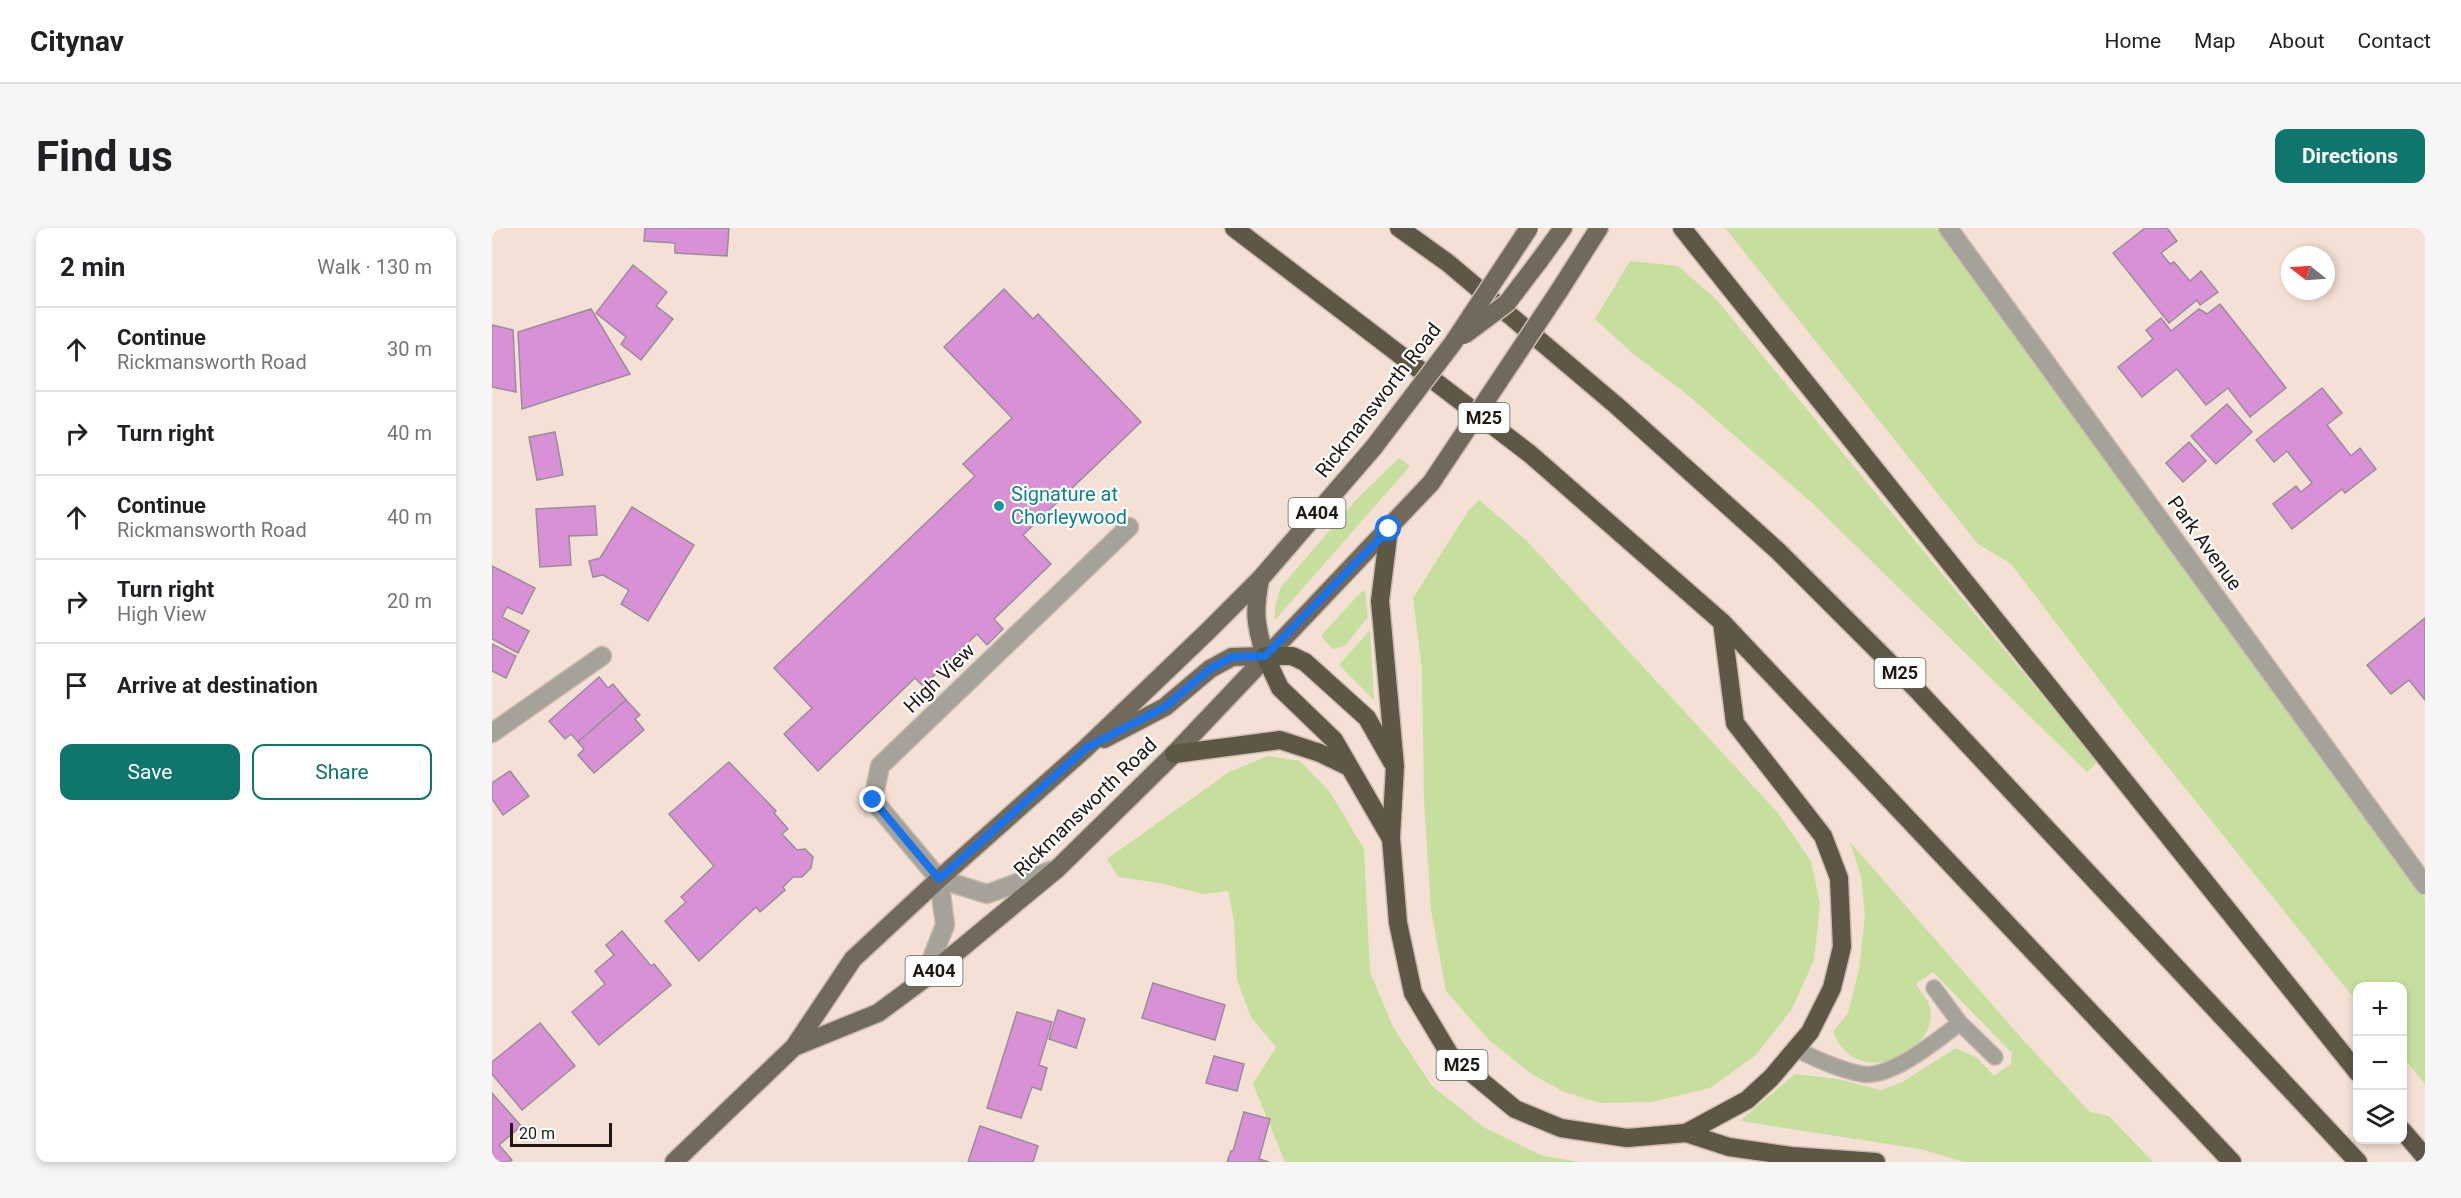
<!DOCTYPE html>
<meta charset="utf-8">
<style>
:root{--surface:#fff;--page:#f6f6f6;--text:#202124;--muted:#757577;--line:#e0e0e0;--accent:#0f766e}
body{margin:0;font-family:Roboto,sans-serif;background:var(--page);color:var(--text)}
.controls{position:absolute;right:18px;bottom:18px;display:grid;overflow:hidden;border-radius:12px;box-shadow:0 3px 9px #0003}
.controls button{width:54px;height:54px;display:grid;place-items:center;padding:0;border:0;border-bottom:2px solid var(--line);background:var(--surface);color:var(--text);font:30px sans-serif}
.compass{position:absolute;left:1789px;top:18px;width:54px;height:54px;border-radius:50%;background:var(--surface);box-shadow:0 3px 9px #0003;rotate:287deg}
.scale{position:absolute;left:18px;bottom:15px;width:102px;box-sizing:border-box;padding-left:6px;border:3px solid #1f1814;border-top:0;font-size:16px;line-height:21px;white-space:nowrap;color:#1f1814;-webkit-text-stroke:4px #fff;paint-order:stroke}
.stop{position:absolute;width:18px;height:18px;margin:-14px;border:4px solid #1a73e8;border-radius:50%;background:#fff}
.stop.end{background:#1a73e8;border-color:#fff;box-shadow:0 2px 6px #0008}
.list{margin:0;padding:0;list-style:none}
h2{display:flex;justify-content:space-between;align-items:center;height:78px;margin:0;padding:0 24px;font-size:26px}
h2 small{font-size:20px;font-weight:400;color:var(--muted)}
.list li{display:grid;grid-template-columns:39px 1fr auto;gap:18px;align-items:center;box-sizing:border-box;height:84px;padding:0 24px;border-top:2px solid var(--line)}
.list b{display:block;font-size:22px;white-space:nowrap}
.list p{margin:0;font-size:20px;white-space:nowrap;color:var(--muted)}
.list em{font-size:20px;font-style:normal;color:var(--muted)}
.actions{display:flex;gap:12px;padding:18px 24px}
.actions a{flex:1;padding:14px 0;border:2px solid var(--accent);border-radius:12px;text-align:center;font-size:21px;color:var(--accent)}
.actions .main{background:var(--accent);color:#fff}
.icon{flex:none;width:33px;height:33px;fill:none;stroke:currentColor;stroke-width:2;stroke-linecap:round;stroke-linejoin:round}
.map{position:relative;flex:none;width:1933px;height:934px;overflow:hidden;border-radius:12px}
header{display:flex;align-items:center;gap:36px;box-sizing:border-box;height:84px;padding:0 30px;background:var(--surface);border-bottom:2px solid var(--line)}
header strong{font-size:28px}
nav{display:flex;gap:33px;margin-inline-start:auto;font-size:21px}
.intro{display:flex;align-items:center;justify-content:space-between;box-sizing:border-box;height:144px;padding:0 36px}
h1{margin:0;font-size:42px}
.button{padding:15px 27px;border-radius:12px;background:var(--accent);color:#fff;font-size:21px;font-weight:700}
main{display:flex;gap:36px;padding:0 36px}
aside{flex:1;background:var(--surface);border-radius:12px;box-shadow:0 3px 9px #0003}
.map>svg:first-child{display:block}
</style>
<header>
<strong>Citynav</strong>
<nav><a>Home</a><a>Map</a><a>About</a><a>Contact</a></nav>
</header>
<div class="intro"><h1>Find us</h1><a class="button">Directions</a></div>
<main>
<aside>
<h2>2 min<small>Walk · 130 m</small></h2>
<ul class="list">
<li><svg class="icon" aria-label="ahead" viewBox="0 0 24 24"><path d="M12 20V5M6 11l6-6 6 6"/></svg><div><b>Continue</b><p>Rickmansworth Road</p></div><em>30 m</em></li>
<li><svg class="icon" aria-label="right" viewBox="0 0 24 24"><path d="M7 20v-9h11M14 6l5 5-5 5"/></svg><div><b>Turn right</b></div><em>40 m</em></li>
<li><svg class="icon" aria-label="ahead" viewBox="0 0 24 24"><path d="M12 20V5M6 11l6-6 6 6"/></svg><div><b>Continue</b><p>Rickmansworth Road</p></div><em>40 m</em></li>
<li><svg class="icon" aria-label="right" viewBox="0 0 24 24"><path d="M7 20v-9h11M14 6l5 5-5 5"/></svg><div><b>Turn right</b><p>High View</p></div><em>20 m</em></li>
<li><svg class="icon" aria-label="arrive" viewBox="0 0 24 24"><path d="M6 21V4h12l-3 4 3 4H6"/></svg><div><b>Arrive at destination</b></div></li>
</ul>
<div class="actions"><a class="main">Save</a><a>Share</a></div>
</aside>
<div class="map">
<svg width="1933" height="934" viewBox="0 0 1933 934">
<rect width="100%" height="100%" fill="#f4e0d4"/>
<g fill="#c6df9f">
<polygon points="1233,0 1444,0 1933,670 1933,856 1911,829 1910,758 1866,758 1865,774 1632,484 1519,336 1486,316"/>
<polygon points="1138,33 1186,38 1224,71 1605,534 1595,544 1318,273 1192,164 1140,125 1103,91"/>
<polygon points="907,230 918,238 783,392 783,378 789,359 863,273"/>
<polygon points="987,272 1034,312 1286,585 1319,633 1328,676 1322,732 1300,781 1264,827 1218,860 1159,874 1109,875 1072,864 1038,845 996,811 954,763 939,682 932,571 930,442 921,370 977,282"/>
<polygon points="873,363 876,389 853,418 841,421 829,408 869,364"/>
<polygon points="878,402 882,472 847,437"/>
<polygon points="776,528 808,533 838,564 872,621 878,744 901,799 940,858 993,900 1051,928 1089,934 793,934 761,856 784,819 759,789 745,752 742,693 736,663 711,666 668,655 626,649 615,631 737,544"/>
<path d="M1358,614L1532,813L1598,884L1617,888L1661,934H1472L1428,921L1248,893L1303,846L1346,851L1389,862L1410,854L1464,820L1485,830L1502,848L1519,836L1520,825L1441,744L1424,756C1428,763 1437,772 1438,780C1448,822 1366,866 1341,804L1356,785L1367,742L1373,688L1369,648Z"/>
</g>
<g fill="#d890d7" stroke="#9b8c9b" stroke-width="1.5">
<polygon points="153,0 237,0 235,28 183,25 183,15 152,13"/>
<polygon points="1653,0 1675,0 1685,13 1669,25 1678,36 1682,34 1698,53 1709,43 1726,64 1708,77 1705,72 1677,95 1621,25"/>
<polygon points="141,37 175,64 164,78 181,91 149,132 129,116 134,109 104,85"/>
<polygon points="512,61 541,91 546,86 649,194 531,307 559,336 502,391 511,401 495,417 485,406 431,458 423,450 326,543 292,506 320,480 282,440 483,248 471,236 520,190 452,119"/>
<polygon points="1728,76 1794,160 1758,189 1736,160 1714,177 1685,141 1650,169 1626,139 1661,111 1654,102 1669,90 1679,103 1707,81 1715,86"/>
<polygon points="99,81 138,146 30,181 26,104"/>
<polygon points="0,97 21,102 24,164 0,159"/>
<polygon points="1830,160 1850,185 1835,197 1859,228 1868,220 1884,241 1853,265 1850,261 1800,301 1781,276 1804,258 1809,264 1820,255 1795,223 1782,234 1764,212"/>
<polygon points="1735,176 1760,204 1724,236 1699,208"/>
<polygon points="63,204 71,247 45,252 37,209"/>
<polygon points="1697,214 1714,233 1691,254 1674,235"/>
<polygon points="103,278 105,307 77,308 79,337 48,339 44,281"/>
<polygon points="140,279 202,317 156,393 129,376 137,362 111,347 101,349 97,333 108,330"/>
<polygon points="0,338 43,360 30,386 15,379 10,389 37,403 26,425 0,411"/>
<polygon points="1933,390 1933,472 1917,452 1899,466 1875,437"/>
<polygon points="0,416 24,428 14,450 0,443"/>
<polygon points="107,449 116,460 121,456 134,472 86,514 79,506 73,511 57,493"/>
<polygon points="134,472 148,487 143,491 152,502 102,545 86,527 92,521 86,514"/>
<polygon points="237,534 284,583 282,585 296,601 290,606 305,622 313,621 321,629 319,640 310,649 301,649 291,659 293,662 268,684 264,679 207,733 173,693 194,674 189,669 222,638 177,586"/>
<polygon points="18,543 37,568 11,587 0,571 0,555"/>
<polygon points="130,703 159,738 162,736 179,757 107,817 80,784 113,756 103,743 122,727 114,717"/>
<polygon points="661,755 733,777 723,812 650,790"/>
<polygon points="566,782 593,791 584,820 557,811"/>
<polygon points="525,784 560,794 547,837 555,840 549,862 540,859 529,890 495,880"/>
<polygon points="48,795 83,838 30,882 0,846 0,834"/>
<polygon points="722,828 752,836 745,863 714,855"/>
<polygon points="0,865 29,898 7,917 20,932 17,934 0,934"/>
<polygon points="752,884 778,891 767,931 777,934 735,934 739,923 741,923"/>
<polygon points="488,898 546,918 541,934 476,934"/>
</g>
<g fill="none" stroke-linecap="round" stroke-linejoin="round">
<g stroke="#cebcb1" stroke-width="18">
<g id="lane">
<polyline points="1442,760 1468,795 1503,829"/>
<path d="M1304,821C1324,831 1347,842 1370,846C1399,851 1445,812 1468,795"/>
</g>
</g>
<g stroke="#cebcb1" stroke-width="21">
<g id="street">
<polyline points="1456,0 1933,657"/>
<polyline points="0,505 110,428"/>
<polyline points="447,651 381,572 388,538 637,299"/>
<polyline points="447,651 495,666 561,642"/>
<polyline points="432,751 453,697 447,651"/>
</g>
</g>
<g stroke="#cebcb1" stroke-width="21">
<g id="primary">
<polyline points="1047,33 1071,0"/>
<polyline points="1067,63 1107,0"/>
<path d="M768,351C762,384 763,395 773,428"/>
<polyline points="612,511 673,479 718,441 740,429 773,428"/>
<polyline points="302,819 386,785 432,751 565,641 682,526 939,255"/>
<polyline points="182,934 302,819 361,731 447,651 594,520 716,403 769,350 882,219"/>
</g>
</g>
<g stroke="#cebcb1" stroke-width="21">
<g id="highway">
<polyline points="742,0 1038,226 1230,394 1740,934"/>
<polyline points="907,0 956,35 1125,178 1286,323 1427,464 1866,934"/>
<polyline points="1190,0 1866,845"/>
<polyline points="897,301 888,373 903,538 899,610 906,695 921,765 958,827 1023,881 1069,900 1135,910 1194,905 1237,919 1299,928 1384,934"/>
<polyline points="682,526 788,512 828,525 855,538"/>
<polyline points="898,609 842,512 788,460 773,428 800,428 813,434 875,490 900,534"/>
<polyline points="1910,902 1933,929"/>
<polyline points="1194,905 1255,872 1279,850 1318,804 1340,760 1350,719 1347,650 1331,608 1243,495 1230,394"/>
</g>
</g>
<use href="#lane" stroke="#a5a299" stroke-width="15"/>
<use href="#street" stroke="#a5a299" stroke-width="18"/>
<use href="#primary" stroke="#716a5c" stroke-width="18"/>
<use href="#highway" stroke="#5e5746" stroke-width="18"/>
<g stroke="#cebcb1" stroke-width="21" stroke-linecap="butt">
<g id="primary-bridge">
<polyline points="972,107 1015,75 1047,33"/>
<polyline points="882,219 961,115 1037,0"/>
<polyline points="939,255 1067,63"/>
</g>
</g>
<use href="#primary-bridge" stroke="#716a5c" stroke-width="18"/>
</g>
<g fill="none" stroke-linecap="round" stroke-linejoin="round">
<polyline stroke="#1a73e8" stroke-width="8" points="381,572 447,651 594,520 673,479 718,441 740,429 773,428 897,301"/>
</g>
<circle fill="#0f9aa8" stroke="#fff" stroke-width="2" cx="507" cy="278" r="6"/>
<g text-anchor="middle" stroke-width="4.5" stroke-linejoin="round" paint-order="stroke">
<g fill="#fff" stroke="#625d5a" stroke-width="1.5">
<rect x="966.5" y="175" width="51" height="30" rx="4.5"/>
<rect x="796.5" y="270" width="57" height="30" rx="4.5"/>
<rect x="1382.5" y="430" width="51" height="30" rx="4.5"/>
<rect x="413.5" y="728" width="57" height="30" rx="4.5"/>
<rect x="944.5" y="822" width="51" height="30" rx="4.5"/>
</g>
<g font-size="18" font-weight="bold" fill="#1f1814">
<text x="992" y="196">M25</text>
<text x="825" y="291">A404</text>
<text x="1408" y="451">M25</text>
<text x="442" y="749">A404</text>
<text x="970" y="843">M25</text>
</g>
<g font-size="20" fill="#1f1814" stroke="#fff">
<text transform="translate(886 172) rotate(-52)" y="7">Rickmansworth Road</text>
<text transform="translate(1713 315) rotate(54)" y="7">Park Avenue</text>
<text transform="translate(447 450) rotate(-44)" y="7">High View</text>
<text transform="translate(593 579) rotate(-44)" y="7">Rickmansworth Road</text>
</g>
<g font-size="20" fill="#0d838f" stroke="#fff" text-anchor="start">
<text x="519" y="273">Signature at<tspan x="519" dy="23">Chorleywood</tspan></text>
</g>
</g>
</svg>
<div class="controls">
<button>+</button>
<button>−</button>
<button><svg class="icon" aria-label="layers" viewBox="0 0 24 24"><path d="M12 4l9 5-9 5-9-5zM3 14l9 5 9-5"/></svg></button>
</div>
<svg class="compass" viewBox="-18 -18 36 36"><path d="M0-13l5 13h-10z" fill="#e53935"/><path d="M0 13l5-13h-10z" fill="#757577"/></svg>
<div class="scale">20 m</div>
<div class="stop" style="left:897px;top:301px"></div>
<div class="stop end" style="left:381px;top:572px"></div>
</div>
</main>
